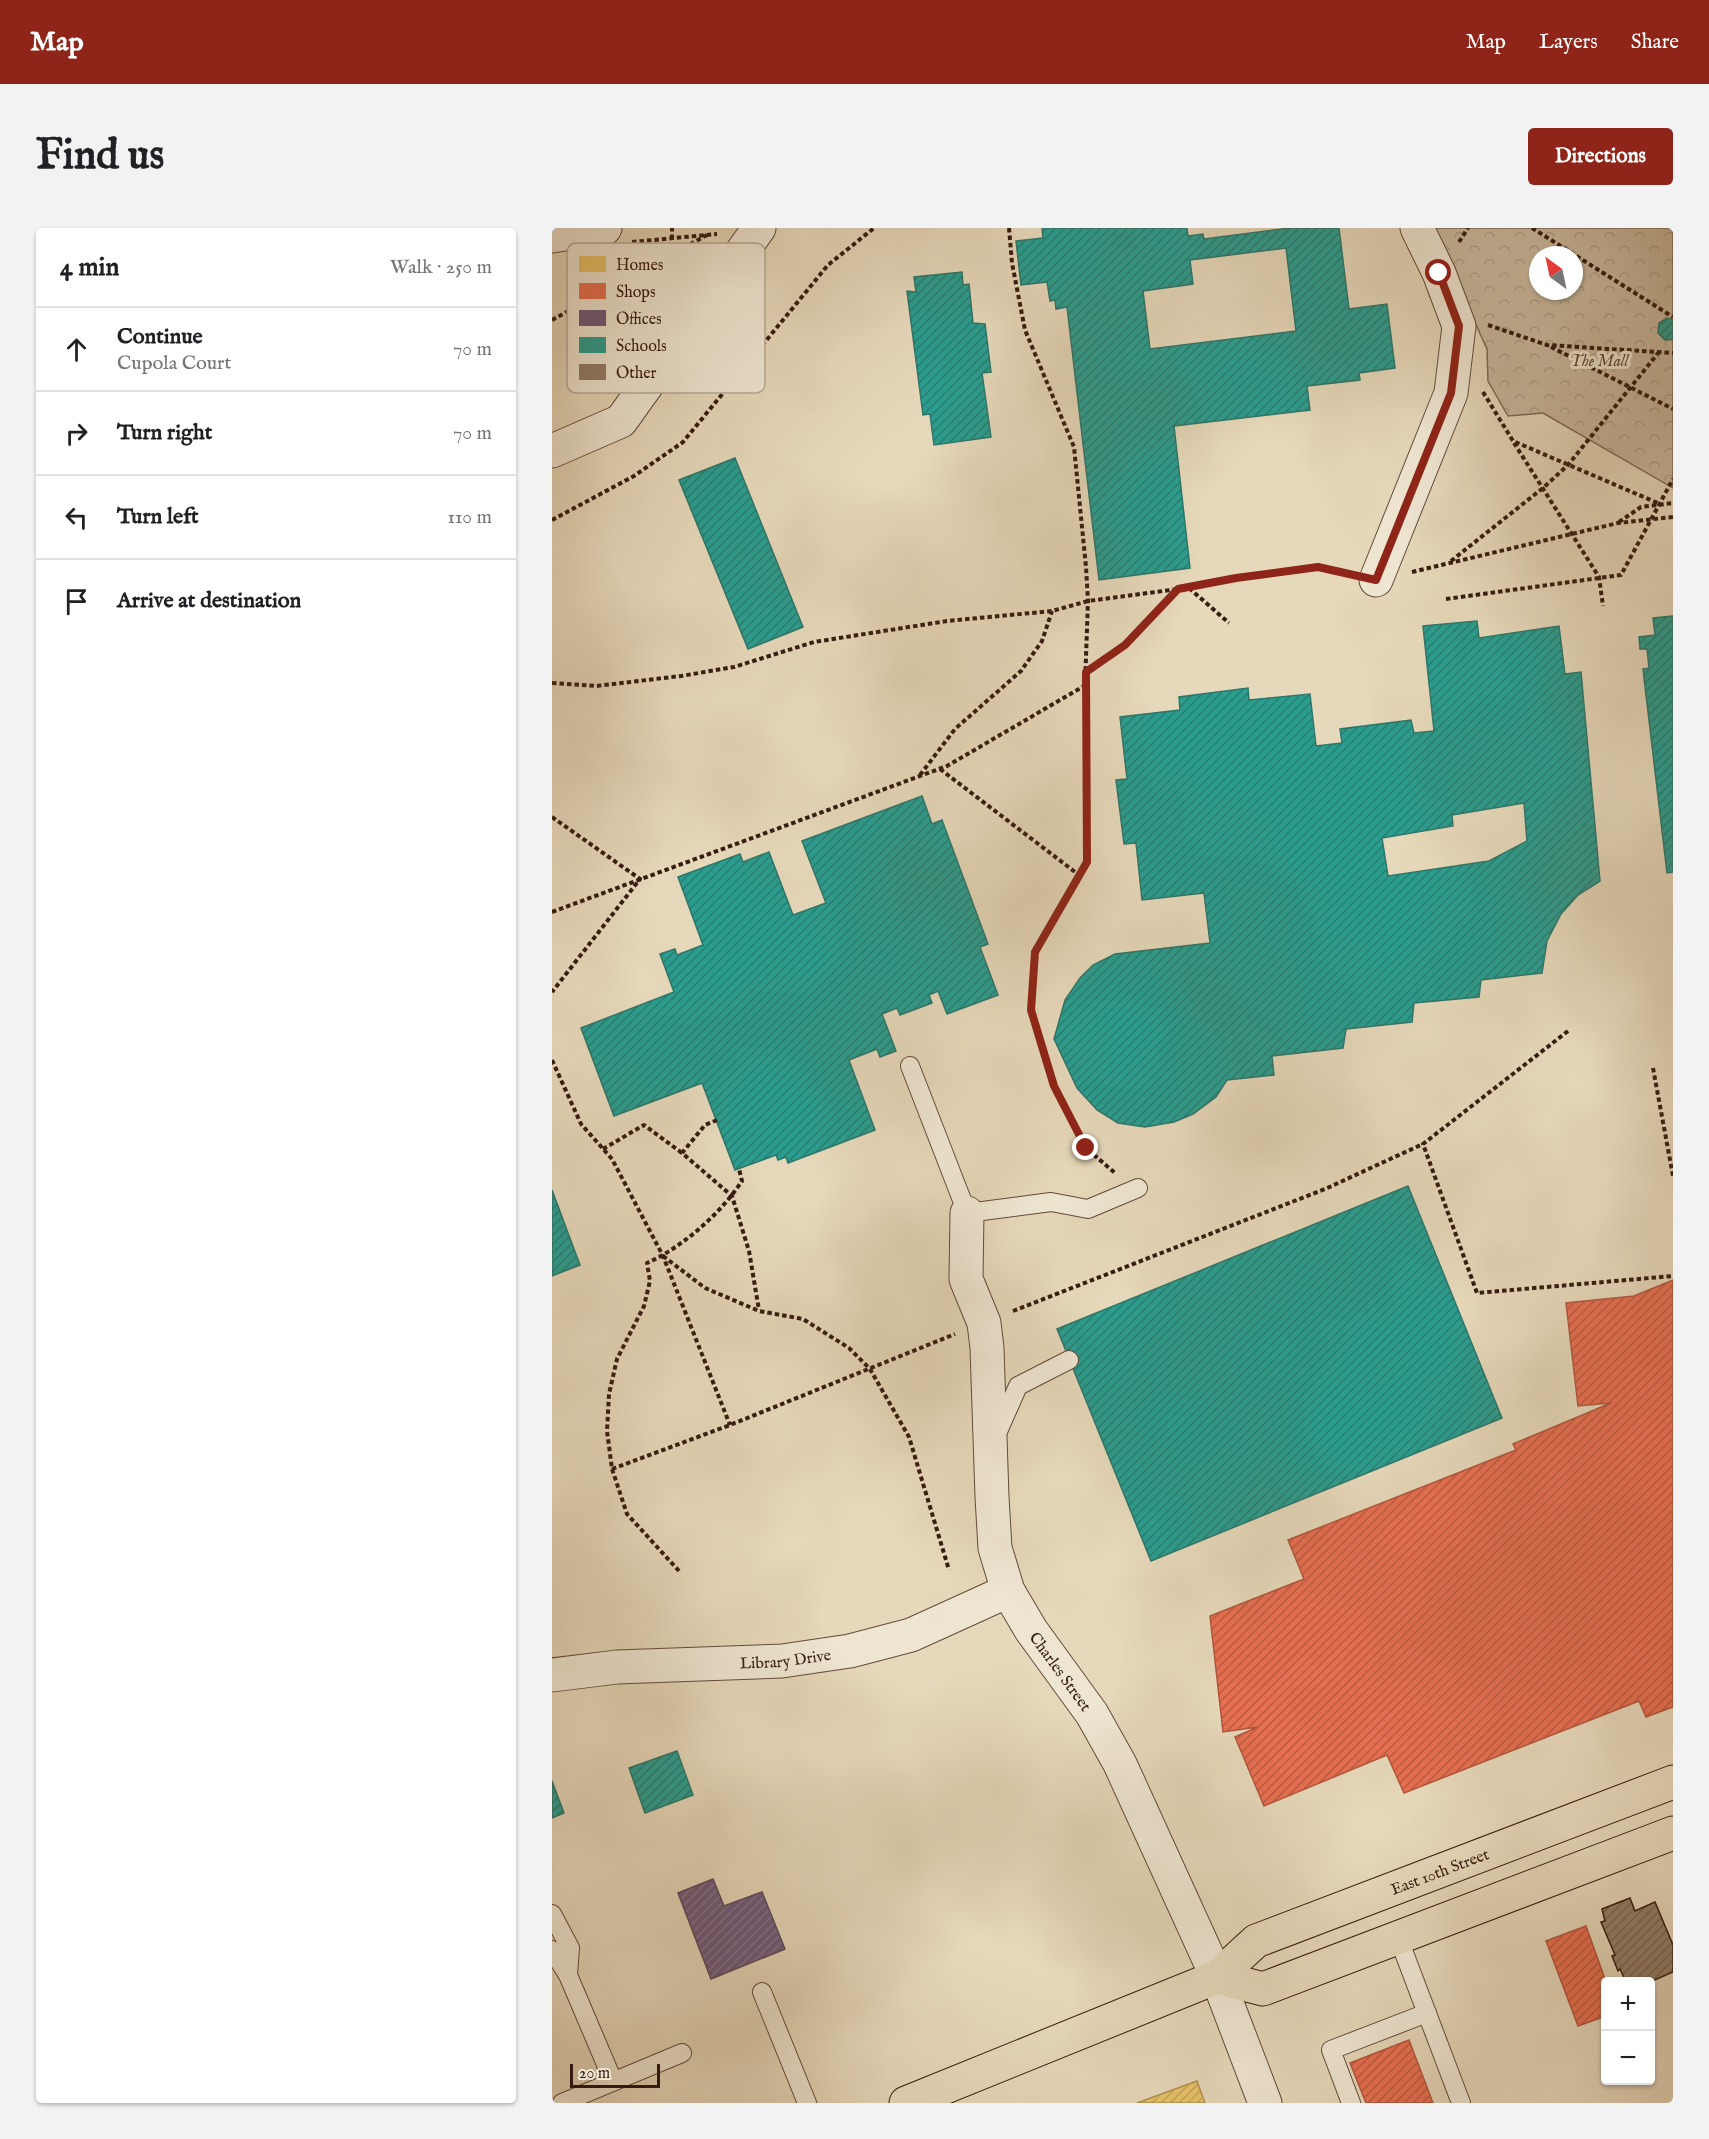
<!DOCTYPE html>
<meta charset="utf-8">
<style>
:root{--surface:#fff;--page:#f2f2f2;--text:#202124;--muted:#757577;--line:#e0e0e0;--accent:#8f2418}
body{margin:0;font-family:"IM FELL English",serif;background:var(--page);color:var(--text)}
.controls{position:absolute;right:18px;bottom:18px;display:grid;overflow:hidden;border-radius:6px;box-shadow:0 2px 4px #0004}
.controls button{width:54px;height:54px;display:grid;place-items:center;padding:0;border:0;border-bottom:2px solid var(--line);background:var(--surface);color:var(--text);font:30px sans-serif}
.compass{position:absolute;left:977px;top:18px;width:54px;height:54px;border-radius:50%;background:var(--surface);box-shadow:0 2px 4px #0004;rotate:327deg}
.scale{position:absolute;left:18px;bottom:15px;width:90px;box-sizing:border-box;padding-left:6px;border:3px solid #361b10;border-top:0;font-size:16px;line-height:21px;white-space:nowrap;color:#361b10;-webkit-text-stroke:4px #efe6d2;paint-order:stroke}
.stop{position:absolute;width:18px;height:18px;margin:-14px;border:4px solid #8f2418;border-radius:50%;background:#fff}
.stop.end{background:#8f2418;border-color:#fff;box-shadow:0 2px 6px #0008}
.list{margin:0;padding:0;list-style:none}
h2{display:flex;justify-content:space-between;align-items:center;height:78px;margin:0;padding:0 24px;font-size:26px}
h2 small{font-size:20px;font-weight:400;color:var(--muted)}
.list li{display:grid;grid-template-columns:39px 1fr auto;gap:18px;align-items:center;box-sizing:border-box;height:84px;padding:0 24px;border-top:2px solid var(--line)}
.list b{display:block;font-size:22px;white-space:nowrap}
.list p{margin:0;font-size:20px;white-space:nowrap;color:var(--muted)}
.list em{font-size:20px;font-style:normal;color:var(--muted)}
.icon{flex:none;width:33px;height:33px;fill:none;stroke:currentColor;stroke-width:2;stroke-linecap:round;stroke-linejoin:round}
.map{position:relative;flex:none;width:1121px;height:1875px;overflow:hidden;border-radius:6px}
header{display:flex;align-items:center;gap:36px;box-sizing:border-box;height:84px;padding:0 30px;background:var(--accent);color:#fff}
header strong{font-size:28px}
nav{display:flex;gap:33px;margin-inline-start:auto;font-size:21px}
.intro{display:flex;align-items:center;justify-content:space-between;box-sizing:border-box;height:144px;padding:0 36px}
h1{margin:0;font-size:42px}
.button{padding:15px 27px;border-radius:6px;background:var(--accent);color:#fff;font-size:21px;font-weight:700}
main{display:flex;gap:36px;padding:0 36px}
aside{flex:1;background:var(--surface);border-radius:6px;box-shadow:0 2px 4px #0004}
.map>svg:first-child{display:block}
</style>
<header>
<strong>Map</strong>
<nav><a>Map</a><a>Layers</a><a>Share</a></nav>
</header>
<div class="intro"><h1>Find us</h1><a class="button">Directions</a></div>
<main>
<aside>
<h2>4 min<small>Walk · 250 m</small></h2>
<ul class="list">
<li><svg class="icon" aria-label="ahead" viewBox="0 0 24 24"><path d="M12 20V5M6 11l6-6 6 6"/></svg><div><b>Continue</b><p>Cupola Court</p></div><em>70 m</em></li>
<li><svg class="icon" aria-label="right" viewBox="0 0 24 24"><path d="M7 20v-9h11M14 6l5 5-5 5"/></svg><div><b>Turn right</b></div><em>70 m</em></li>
<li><svg class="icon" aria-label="left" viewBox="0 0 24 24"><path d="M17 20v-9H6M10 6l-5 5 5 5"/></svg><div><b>Turn left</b></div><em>110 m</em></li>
<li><svg class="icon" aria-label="arrive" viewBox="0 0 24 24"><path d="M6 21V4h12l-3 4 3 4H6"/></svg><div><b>Arrive at destination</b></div></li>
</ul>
</aside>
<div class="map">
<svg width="1121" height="1875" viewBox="0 0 1121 1875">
<defs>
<pattern id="forest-crowns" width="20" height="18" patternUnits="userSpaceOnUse" patternTransform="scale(1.5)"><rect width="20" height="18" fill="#c8b89d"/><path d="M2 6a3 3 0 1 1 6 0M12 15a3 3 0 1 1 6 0" fill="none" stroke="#ac9e86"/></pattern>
<pattern id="homes-hatch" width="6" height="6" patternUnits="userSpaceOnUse" patternTransform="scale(1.5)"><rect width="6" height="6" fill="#e9c46a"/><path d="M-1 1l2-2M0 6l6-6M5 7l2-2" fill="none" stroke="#c8a85b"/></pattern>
<pattern id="shops-hatch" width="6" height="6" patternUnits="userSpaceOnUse" patternTransform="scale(1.5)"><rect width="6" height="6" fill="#e76f51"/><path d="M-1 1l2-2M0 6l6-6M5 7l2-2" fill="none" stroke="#bc5a42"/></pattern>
<pattern id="offices-hatch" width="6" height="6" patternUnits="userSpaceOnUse" patternTransform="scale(1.5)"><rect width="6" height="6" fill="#6d597a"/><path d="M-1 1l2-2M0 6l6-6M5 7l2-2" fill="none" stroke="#827289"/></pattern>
<pattern id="schools-hatch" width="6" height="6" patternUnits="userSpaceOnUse" patternTransform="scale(1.5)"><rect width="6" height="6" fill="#2a9d8f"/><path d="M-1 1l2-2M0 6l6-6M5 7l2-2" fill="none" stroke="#257f73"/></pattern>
<pattern id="building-hatch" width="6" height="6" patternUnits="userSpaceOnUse" patternTransform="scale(1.5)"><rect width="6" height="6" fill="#927d68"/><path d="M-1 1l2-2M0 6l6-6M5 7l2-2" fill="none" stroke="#786654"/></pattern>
</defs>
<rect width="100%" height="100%" fill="#e6d8ba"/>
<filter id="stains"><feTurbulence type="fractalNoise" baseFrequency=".00333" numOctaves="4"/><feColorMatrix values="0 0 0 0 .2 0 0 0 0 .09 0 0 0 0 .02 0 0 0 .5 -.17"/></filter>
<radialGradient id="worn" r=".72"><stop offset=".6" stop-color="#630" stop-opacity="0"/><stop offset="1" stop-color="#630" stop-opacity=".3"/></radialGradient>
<path fill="url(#forest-crowns)" stroke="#7f6a56" stroke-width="1.5" fill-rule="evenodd" d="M880,0H1121V260L991,185L956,188L936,153L935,121ZM986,27H1022V63H986Z"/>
<polygon fill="url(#homes-hatch)" stroke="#b3914f" stroke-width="1.5" points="645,1853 653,1875 585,1875"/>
<g fill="url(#shops-hatch)" stroke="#b2563e" stroke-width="1.5">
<polygon points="1121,1052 1121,1479 1094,1489 1087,1473 852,1565 835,1527 712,1578 683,1509 706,1499 671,1504 658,1388 752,1351 736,1312 964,1222 961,1216 1059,1175 1026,1178 1014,1075 1082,1068"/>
<polygon points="1034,1698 1054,1754 1054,1788 1026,1798 994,1713"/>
<polygon points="857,1812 881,1875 814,1875 798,1835"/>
</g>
<polygon fill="url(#offices-hatch)" stroke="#5c465a" stroke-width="1.5" points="161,1651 172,1678 210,1664 233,1721 159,1751 126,1665"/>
<g fill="url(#schools-hatch)" stroke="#2e7669" stroke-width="1.5" fill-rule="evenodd">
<path d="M490,0H635L636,8L651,6L652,11L738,0H787L797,81L835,76L843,140L807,145L808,152L755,158L758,182L622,198L638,340L547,352L515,79L504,81L503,72L498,73L495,54L469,57L464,13L491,10ZM734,20L744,103L598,121L591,63L641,56L638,32Z"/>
<polygon points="410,44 411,57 417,56 421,95 433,96 439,144 430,145 439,209 382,217 378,186 371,187 355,63 364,64 362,49"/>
<polygon points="1115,90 1121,92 1121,111 1113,112 1106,105 1107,95"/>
<polygon points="183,230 251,399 196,421 127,252"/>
<polygon points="1121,388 1121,644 1115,645 1091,441 1097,440 1095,421 1088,421 1087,409 1103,407 1101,390"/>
<path d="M925,393L927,410L1007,398L1013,446L1029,444L1048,653L1026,667L1009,686L995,713L990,745L929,752L927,769L862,775L860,794L794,801L791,820L720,828L722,847L675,852L664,869L641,886L622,894L593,899L566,895L545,882L525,860L502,811L513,772L528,750L541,737L563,726L658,715L652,665L590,672L584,615L572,616L564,552L575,551L568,489L628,482L627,469L696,460L697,472L758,466L764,518L790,515L788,501L859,492L862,505L882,503L871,398ZM972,575L975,613L937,633L836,648L830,610L901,598L900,587Z"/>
<polygon points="370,568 380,596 390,592 436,716 428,719 446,767 395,786 386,763 377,767 380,775 348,787 345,780 330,786 344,823 328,829 325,821 297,832 323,902 236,935 234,929 226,932 224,927 183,942 150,855 62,888 29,800 122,764 108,726 123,721 125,727 151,717 126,649 188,626 191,634 217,624 241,687 274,675 250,613"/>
<polygon points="856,958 950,1190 599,1333 505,1101"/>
<polygon points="0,962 28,1037 0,1048"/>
<polygon points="125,1523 141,1567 93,1585 77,1540"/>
<polygon points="0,1553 12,1585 0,1590"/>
</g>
<polygon fill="url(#building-hatch)" stroke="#361b10" stroke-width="1.5" points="1078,1670 1083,1683 1103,1674 1121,1717 1121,1744 1098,1754 1074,1754 1068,1741 1066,1743 1060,1728 1063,1727 1049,1694 1053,1693 1050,1681"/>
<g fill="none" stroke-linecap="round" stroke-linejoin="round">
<g stroke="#624a3a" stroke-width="20">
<g id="lane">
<polyline points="358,838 415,985 499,974 536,981 586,960"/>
<polyline points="444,1208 466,1158 517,1132"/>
<polyline points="0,1686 18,1720 16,1747"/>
<polyline points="846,1709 909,1875"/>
<polyline points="0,1722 16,1747 61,1853"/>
<polyline points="210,1764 255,1875"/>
<polyline points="10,1875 130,1825"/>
<polyline points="799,1875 779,1822 875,1785"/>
</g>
</g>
<g stroke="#624a3a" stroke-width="35">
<g id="street">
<polyline points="0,8 53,0"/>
<polyline points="0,223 69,193 207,0"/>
<polyline points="824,352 899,165 907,98 887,45 865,0"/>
<path id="s1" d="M415,985L414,1051L432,1095L435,1120L440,1269L443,1320L456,1363L479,1402L540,1486L568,1536L665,1749L713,1875"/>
<path id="s2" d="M0,1447L65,1439L230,1433L298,1423L359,1407L456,1363"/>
</g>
</g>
<g stroke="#361b10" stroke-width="35">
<g id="primary">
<polyline points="665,1749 711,1761 1121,1605"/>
<path id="s3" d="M354,1875L665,1749L704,1713L1121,1554"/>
</g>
</g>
<g stroke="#361b10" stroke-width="4" stroke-dasharray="4.5 3" stroke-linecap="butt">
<polyline points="457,0 460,35 473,102 522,219 534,339 536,373 533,457 535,634 483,724 479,782 502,858 534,920 563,945"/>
<polyline points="980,0 1121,89"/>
<polyline points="120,11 120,0"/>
<polyline points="80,14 165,6"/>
<polyline points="907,14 916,0"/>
<polyline points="0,92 155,7"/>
<polyline points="936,97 995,117 1121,125"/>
<polyline points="999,119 1121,181"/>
<polyline points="931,164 961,213 1108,276"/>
<polyline points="962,215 1047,349 1051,378"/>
<polyline points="0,292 82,248 131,214 276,37 322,0"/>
<polyline points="1067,294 1089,279 1121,275"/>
<polyline points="899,333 991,260 1016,237 1107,124"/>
<polyline points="860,344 1066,295 1121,289"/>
<polyline points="637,360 677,395"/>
<polyline points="894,371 1069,347 1121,251"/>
<polyline points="534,443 573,417 626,361"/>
<polyline points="0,455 44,458 129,448 182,439 262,414 395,393 500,383 536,373 626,361 684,350 766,339 794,345"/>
<polyline points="388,541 527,647"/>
<polyline points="368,547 403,501 469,443 490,413 500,383"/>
<polyline points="0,589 88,651 0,764"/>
<polyline points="0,684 395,538 532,458"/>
<polyline points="1016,803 871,916 925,1065 1121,1048"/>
<polyline points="0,832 29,896 60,931 111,1028 178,1197"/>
<polyline points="1101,840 1121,948"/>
<polyline points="165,892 153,897 130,925 180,968 197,1023 207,1082"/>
<polyline points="51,921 92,897 130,925"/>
<polyline points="111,1028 153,1060 207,1083 251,1091 297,1120 318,1141 357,1209 397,1342"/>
<polyline points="461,1083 773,961 871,916"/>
<polyline points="60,1241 178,1197 403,1106"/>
<path d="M127,1343L75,1286L60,1241L55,1203L57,1166L65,1131L92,1078L98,1053L95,1035C131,1019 169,985 190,953L187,941"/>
</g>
<use href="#lane" stroke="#efe6d2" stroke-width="18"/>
<use href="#street" stroke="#efe6d2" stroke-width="33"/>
<use href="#primary" stroke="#e6d8ba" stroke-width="33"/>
</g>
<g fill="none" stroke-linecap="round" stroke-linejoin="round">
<polyline stroke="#8f2418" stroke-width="8" points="534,920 502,858 479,782 483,724 535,634 534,444 573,417 626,361 684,350 766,339 824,352 899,165 907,98 887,45"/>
</g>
<g text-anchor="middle" stroke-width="6" stroke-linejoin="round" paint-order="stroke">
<g font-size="16" font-style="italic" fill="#624a3a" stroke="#efe6d2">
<text x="1047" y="138">The Mall</text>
</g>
<g font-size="16" fill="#361b10" stroke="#efe6d2">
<text dy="6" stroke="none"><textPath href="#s2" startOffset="234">Library Drive</textPath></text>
<text dy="6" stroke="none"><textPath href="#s1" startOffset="480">Charles Street</textPath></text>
<text dy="6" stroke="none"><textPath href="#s3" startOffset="585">East 10th Street</textPath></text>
</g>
</g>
<rect x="15" y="15" width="198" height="150" rx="9" fill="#efe6d2" stroke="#b8a998" stroke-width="1.5"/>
<rect x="27" y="28" width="27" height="16" fill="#e9c46a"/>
<rect x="27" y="55" width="27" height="16" fill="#e76f51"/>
<rect x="27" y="82" width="27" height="16" fill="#6d597a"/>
<rect x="27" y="109" width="27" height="16" fill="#2a9d8f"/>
<rect x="27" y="136" width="27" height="16" fill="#927d68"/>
<g font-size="16" fill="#361b10">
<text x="64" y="42">Homes</text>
<text x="64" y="69">Shops</text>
<text x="64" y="96">Offices</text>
<text x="64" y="123">Schools</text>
<text x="64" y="150">Other</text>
</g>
<rect width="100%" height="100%" filter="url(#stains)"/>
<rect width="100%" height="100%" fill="url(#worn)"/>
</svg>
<div class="controls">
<button>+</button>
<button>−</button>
</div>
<svg class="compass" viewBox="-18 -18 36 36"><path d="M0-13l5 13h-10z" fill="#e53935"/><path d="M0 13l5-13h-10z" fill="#757577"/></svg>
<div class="scale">20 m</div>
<div class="stop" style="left:887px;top:45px"></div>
<div class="stop end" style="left:534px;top:920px"></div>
</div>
</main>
